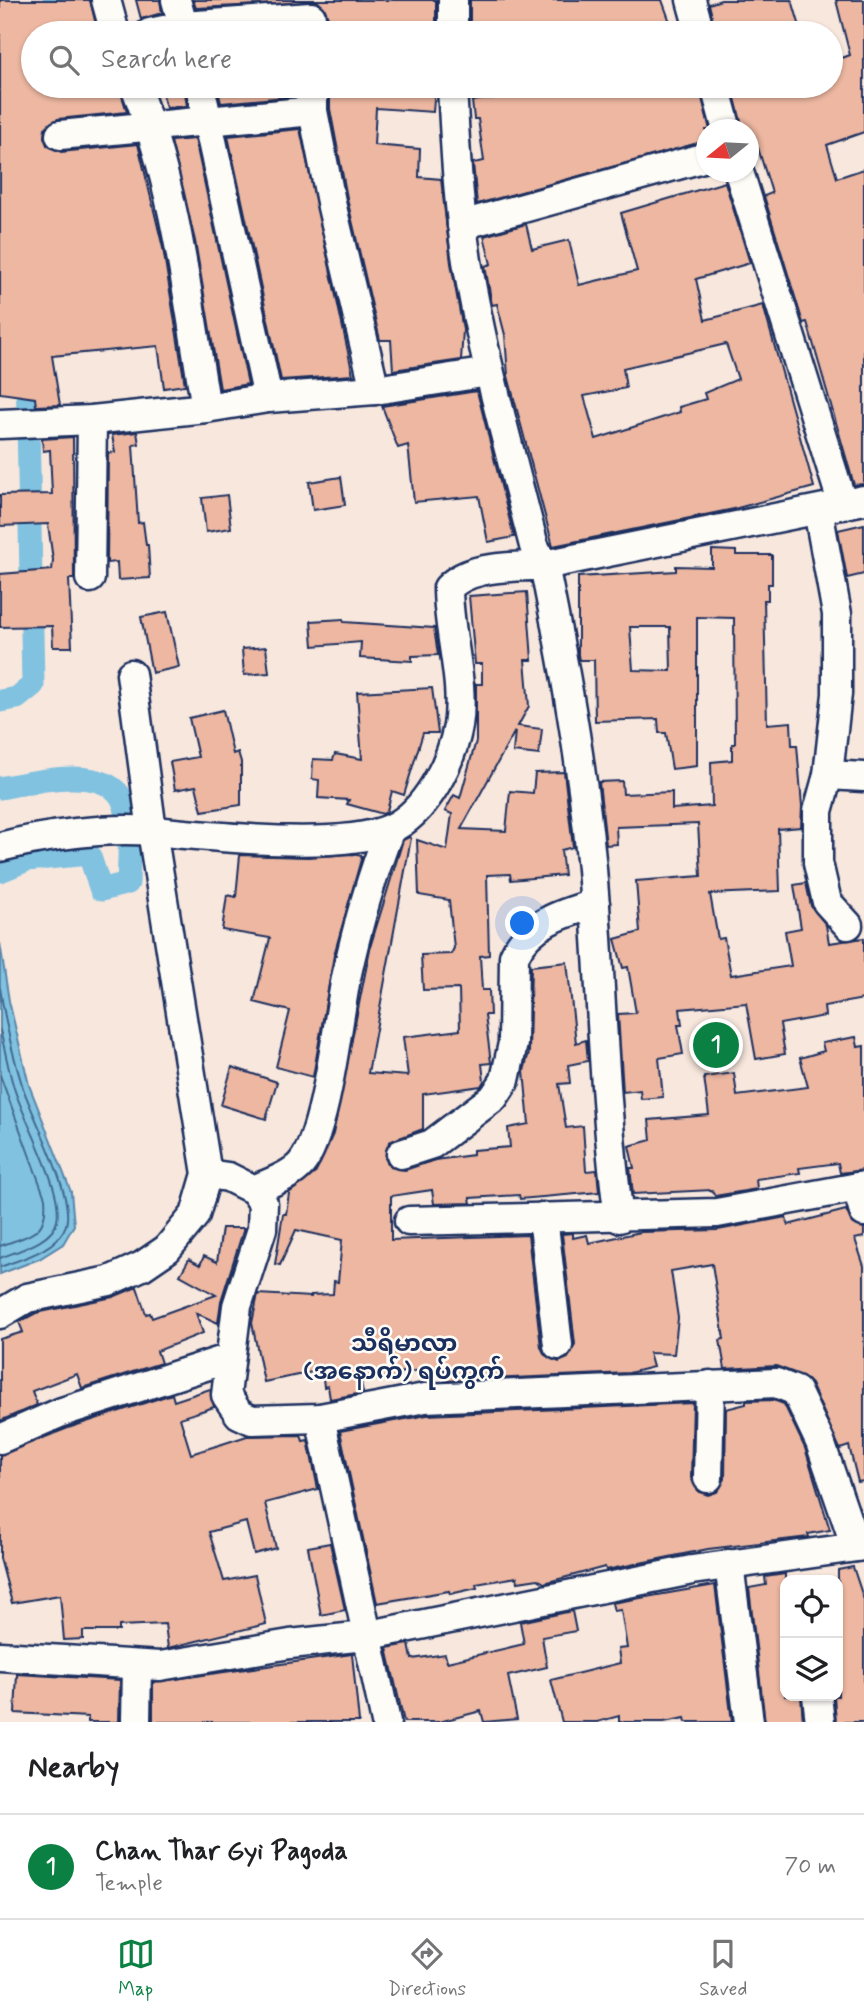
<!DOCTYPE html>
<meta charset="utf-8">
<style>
:root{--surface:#fff;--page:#f2f2f2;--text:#202124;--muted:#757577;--line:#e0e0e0;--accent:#0b8043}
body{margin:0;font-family:Mynerve,"Noto Sans Myanmar",sans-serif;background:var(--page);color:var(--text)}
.controls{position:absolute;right:21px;bottom:21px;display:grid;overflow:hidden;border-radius:14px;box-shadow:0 2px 5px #0004}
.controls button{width:63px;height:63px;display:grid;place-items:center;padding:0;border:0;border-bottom:2px solid var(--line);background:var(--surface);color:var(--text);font:35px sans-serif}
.compass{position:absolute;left:696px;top:119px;width:63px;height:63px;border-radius:50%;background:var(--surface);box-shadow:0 2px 5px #0004;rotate:252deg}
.you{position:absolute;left:523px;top:924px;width:24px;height:24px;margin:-18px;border:5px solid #fff;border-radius:50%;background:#1a73e8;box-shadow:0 0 0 10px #1a73e833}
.badge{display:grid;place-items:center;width:46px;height:46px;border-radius:50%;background:var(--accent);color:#fff;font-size:23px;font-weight:700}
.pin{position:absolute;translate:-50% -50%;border:4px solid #fff;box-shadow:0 2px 7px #0006}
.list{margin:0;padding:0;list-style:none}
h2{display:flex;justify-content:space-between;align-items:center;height:91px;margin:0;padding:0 28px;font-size:30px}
h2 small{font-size:23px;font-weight:400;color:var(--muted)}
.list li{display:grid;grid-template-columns:46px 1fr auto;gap:21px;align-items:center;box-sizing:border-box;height:105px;padding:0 28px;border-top:2px solid var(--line)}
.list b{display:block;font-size:26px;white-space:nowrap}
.list p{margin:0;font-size:23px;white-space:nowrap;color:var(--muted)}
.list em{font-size:23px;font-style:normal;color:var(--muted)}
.icon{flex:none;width:38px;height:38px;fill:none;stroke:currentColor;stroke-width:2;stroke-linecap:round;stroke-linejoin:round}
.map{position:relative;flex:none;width:864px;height:1722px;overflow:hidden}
.search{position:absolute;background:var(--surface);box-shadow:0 2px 5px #0004;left:21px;right:21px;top:21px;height:77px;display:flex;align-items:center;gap:18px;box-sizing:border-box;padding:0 24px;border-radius:38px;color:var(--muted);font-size:26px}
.sheet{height:196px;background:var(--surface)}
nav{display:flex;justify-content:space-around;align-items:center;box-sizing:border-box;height:98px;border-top:2px solid var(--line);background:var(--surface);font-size:19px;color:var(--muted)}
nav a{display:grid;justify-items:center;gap:4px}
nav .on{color:var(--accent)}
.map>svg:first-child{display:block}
</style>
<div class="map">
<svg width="864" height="1722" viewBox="0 0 864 1722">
<rect width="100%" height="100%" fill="#f8e7dd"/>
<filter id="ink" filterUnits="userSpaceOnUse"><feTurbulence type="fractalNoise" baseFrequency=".0143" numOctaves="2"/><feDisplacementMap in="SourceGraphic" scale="14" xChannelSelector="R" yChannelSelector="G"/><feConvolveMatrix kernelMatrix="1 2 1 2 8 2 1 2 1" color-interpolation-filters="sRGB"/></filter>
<g filter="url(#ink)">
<polygon fill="#80c2e0" stroke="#5887ac" stroke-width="2" points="0,943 9,1001 29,1085 71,1192 74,1225 63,1244 39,1259 0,1274"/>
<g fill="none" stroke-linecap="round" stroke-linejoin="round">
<g stroke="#436a92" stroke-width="2">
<path d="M0,988C5,1021 13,1056 23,1088C33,1118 75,1196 66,1225C58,1250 21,1259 0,1267"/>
<path d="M0,1030C5,1049 8,1069 14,1088C24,1121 64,1190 57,1221C53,1242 17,1251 0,1258"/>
<path d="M0,1075L45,1198C48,1235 31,1234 0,1246"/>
</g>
<g stroke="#80c2e0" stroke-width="23">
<polyline points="54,0 56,33"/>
<polyline points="0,701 17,698 33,685 27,366"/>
<path d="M0,788C31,782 107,763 123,801C132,825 129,857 128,883L101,890L89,854L27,860L0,871"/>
</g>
</g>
<g fill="#edb7a1" stroke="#1b2f5e" stroke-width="2" fill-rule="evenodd">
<polygon points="0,0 90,0 98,33 64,33 63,27 33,33 33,86 119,86 127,112 58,119 45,128 44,137 47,145 61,152 138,144 163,248 185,385 164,388 158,346 52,356 60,405 36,406 35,398 0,393"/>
<polygon points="136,0 160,0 162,13 141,19"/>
<polygon points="193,0 436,0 436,33 313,33 326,25 328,17 324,7 318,2 196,8"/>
<polygon points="470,0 662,0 674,33 470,33"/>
<polygon points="721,0 792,0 801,30 791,33 716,33 709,4"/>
<polygon points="836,0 864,0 864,132 827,145 837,178 864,169 864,484 854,485 807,322 803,323 764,196 772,193 758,148 748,151 748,130 743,130 732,86 831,86 831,62 850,55"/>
<polygon points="160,86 184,86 187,106 166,108"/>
<polygon points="217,86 296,86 296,96 221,103"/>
<polygon points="330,86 435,86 433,112 376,108 374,145 420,149 419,177 441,179 451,263 463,330 461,360 393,370 391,340 380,340 348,203 330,109"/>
<polygon points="516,86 576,86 577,93 604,86 699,86 710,130 706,130 706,141 477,204 473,163 484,161 478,119 474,119 472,101 518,95"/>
<polygon points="300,129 353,375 281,380 228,136"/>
<polygon points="195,139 248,384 220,389 195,241 171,141"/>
<path d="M725,182L750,263L696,279L705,320L763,305L814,487L734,509L553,546L508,376L505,335L497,304L492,305L485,266L491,264L484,236L526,224L532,249L569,240L579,285L637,271L621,213ZM726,344L738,379L704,393L706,399L679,407L680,412L596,439L584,396L626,388L623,368Z"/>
<polygon points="477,391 514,537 488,542 479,496 414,502 408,445 398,448 382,406"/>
<polygon points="137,432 139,444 133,445 138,523 143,522 146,545 148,545 150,578 118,580 117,562 107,563 108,453 115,452 112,435"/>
<polygon points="73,437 74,579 69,579 72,647 53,647 52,626 0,627 0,574 52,570 53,560 48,524 0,526 0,495 52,494 50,450 43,451 42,439"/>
<polygon points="341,477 345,505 313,510 309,482"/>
<polygon points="227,495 231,528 206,532 202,498"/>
<polygon points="864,524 864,574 847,578 838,530"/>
<path d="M712,550L736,551V555H772V584H768V600H764L767,724L791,722L792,745H797L802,806L801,827L778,829L780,891L710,894L718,939L724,938L731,975L791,966L785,931L801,928L794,885L806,883L811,906L826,925L829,943L864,938V999L824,1006L825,1016L780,1024L785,1054L756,1059L746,1003L680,1009L682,1025H678L683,1054L659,1058L663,1097L641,1099L640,1090L623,1092L618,1014L636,1013L628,967L623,968L615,939L640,932L636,881L701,876L698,824L616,827L617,844L606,845L599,782L622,781L623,794L672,792V809L712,806L711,762L732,760V744H735L734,618L697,617V766L672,769L666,733H659L658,719L595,721L594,660H579L578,655V577L676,571V566L712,567ZM630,627H670L671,671L633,670Z"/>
<polygon points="527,592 532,660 525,660 529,706 518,726 542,729 539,755 513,752 515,731 461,829 506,831 510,791 533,793 535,773 564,772 573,847 561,850 564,875 511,880 510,874 487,875 489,955 480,956 482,990 489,990 490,1015 485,1015 491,1063 482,1064 484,1081 481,1086 423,1094 423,1129 389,1142 385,1158 390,1167 405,1170 435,1160 473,1155 473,1150 510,1147 508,1128 529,1124 524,1071 529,1052 531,966 567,962 576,1043 586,1040 588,1061 568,1065 570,1083 559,1084 566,1128 583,1126 586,1171 597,1170 599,1192 520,1199 519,1195 470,1198 471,1203 434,1204 432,1190 391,1196 391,1240 528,1235 541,1347 545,1355 559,1362 568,1358 575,1344 562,1234 573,1233 573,1238 587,1235 589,1243 641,1232 718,1230 786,1217 788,1225 846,1210 852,1223 864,1228 864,1237 855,1239 864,1266 864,1481 858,1482 849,1446 840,1449 811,1384 803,1376 776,1366 725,1369 720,1340 724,1339 712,1264 671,1271 678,1318 674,1354 649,1353 653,1367 629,1373 445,1381 444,1368 396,1373 396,1378 361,1381 363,1393 330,1399 328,1386 324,1387 322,1370 264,1382 252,1323 258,1294 311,1297 311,1295 333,1294 334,1281 338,1282 342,1240 296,1230 280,1265 275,1264 283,1214 286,1214 289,1193 315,1173 333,1134 371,944 403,840 409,837 411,838 368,1073 408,1076 403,1037 460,1030 459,989 423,990 421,955 451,954 454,948 449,900 419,895 417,840 447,850 452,814 445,811 454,795 460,798 476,741 476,684 482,684 482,664 475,664 469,596"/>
<polygon points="167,612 179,667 152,673 141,617"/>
<polygon points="343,619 344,622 434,628 438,655 412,656 412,661 360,658 361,642 313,646 311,621"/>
<polygon points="266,647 269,673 244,675 242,649"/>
<polygon points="432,688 438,733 423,733 404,795 392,791 387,811 383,814 347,804 349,800 318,798 319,780 312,779 313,759 333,760 335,754 362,759 357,692"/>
<polygon points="223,710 233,754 238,752 241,762 241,805 202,811 196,786 175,790 170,762 198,757 189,718"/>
<polygon points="352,854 362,856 334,955 313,1077 276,1067 290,1011 254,1002 270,938 222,930 227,895 236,897 240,855 308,857"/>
<polygon points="856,1037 858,1047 864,1046 864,1170 840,1173 838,1163 799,1168 800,1173 756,1179 757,1189 715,1196 712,1190 633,1194 630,1168 634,1168 629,1146 651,1140 649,1120 709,1115 704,1077 734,1073 737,1096 808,1087 800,1058 824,1051 822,1043"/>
<polygon points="232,1067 277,1082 266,1119 221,1105"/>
<polygon points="222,1228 244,1228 221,1301 218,1323 196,1313 203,1333 157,1351 161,1363 82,1388 77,1374 32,1391 37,1405 0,1421 0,1339 23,1332 19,1322 36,1313 113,1297 137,1287 146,1314 150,1313 152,1318 216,1295 180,1275 189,1259 200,1265 204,1256 217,1262"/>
<polygon points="210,1389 214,1407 180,1418 191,1454 247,1436 301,1435 303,1441 308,1440 318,1489 265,1503 276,1548 254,1554 246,1522 209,1532 224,1581 255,1575 266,1624 168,1648 165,1624 119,1626 119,1631 83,1631 83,1639 64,1640 60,1595 12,1603 0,1558 0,1455 68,1428 172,1394 174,1401"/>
<polygon points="773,1400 784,1404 805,1448 830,1530 808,1534 809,1537 708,1549 606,1570 605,1567 544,1583 538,1579 518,1582 517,1577 476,1584 477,1588 450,1594 449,1591 377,1603 340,1431 427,1415 693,1403 691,1478 699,1492 708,1495 717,1492 725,1479 726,1409 746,1404 746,1401"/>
<polygon points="330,1543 345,1610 321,1615 308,1547"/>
<polygon points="853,1567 864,1600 864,1722 836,1722 834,1696 838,1696 838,1570"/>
<polygon points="785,1574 785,1696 801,1696 803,1722 765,1722 749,1588 766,1585 765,1577"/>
<polygon points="715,1585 732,1722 686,1722 685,1718 664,1722 619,1722 619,1716 597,1722 562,1722 551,1680 620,1663 618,1649 627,1648 621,1610 614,1611 612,1603"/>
<polygon points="572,1611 576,1631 542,1637 547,1667 508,1676 517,1719 484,1722 481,1711 439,1722 404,1722 387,1648 409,1644 412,1659 445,1654 447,1662 524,1644 520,1622"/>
<polygon points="352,1654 359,1722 153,1722 153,1682"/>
<polygon points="17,1674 120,1680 119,1722 88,1722 88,1717 15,1713"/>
</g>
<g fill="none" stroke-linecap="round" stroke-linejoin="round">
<g stroke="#1b2f5e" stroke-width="33">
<g id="minor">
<polyline points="106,0 115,33"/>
<polyline points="176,0 185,33"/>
<polyline points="691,0 700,33"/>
<polyline points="150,33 183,26 311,17"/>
<polyline points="453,33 453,0"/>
<path d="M135,86C176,187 188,301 206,408"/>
<polyline points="200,86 268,398"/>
<polyline points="313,86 313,111 332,207 375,390"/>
<path d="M452,86C455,144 458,203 467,261C483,357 510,452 534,546L544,565L864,500"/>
<polyline points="715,86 727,130"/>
<polyline points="60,135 313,111"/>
<polyline points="739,172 843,505"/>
<polyline points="462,225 706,157"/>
<polyline points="0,424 92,420 206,408 268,398 375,390 489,372"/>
<polyline points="818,510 837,614 837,694 828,775 818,811 818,863 827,902 848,925"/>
<polyline points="90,578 92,420"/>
<polyline points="828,775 864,777"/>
<path d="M0,847C46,835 105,827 152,831C211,836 338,851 390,829C426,813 451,763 458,726C465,681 448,634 448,588C471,564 513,568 544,565C567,678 587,791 595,906C602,1010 605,1114 619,1218"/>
<path d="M401,1154L432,1144L494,1097L505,1080L513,1043L514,956C529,923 563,913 595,904"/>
<polyline points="207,1174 228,1177 254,1190 263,1203 262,1229 237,1306 226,1395 239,1414 252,1420 320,1418 425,1398 776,1383 796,1391 820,1442 856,1547"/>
<polyline points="857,1187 864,1212"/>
<path d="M254,1190C268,1183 290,1177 301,1164C326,1135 338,1019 346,978C357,927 371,877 390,829"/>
<polyline points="543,1217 558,1345"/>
<polyline points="409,1221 717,1213 864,1186"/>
<polyline points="0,1314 27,1298 109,1281 142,1266 167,1249 195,1215 207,1174 152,831 131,674"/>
<polyline points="320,1418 386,1722"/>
<polyline points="0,1439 62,1412 230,1358"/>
<polyline points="708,1478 710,1385"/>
<polyline points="729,1564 749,1722"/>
<polyline points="0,1656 160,1666 290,1644 365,1636 692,1570 864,1546"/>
<polyline points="817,1696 820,1722"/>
<polyline points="136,1722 137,1666"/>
</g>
</g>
<use href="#minor" stroke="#fdfcf7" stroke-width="28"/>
</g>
</g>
<g text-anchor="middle" stroke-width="5" stroke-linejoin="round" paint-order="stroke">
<g font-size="24" font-weight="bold" fill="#1b2f5e" stroke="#fdfcf7">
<text x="404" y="1351">သီရိမာလာ<tspan x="404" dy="28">(အနောက်) ရပ်ကွက်</tspan></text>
</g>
</g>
</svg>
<div class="controls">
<button><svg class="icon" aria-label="locate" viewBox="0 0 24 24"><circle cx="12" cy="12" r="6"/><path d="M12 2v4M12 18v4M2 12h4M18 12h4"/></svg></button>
<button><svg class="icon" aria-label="layers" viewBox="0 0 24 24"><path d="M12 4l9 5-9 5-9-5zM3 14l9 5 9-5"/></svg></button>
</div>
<svg class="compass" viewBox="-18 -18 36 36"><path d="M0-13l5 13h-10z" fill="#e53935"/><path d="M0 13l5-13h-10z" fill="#757577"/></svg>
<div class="you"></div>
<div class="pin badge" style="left:716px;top:1045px">1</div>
<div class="search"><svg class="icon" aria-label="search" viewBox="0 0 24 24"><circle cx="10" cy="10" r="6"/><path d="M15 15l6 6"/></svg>Search here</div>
</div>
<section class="sheet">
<h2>Nearby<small></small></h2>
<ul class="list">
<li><span class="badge">1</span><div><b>Chan Thar Gyi Pagoda</b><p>Temple</p></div><em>70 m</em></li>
</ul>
</section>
<nav>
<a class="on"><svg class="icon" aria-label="map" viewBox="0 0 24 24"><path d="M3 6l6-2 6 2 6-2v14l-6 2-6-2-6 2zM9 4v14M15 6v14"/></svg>Map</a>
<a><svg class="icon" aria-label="directions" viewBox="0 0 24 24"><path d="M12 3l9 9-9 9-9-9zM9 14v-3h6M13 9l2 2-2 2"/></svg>Directions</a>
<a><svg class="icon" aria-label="saved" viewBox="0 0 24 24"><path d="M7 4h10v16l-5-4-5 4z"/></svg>Saved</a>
</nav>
